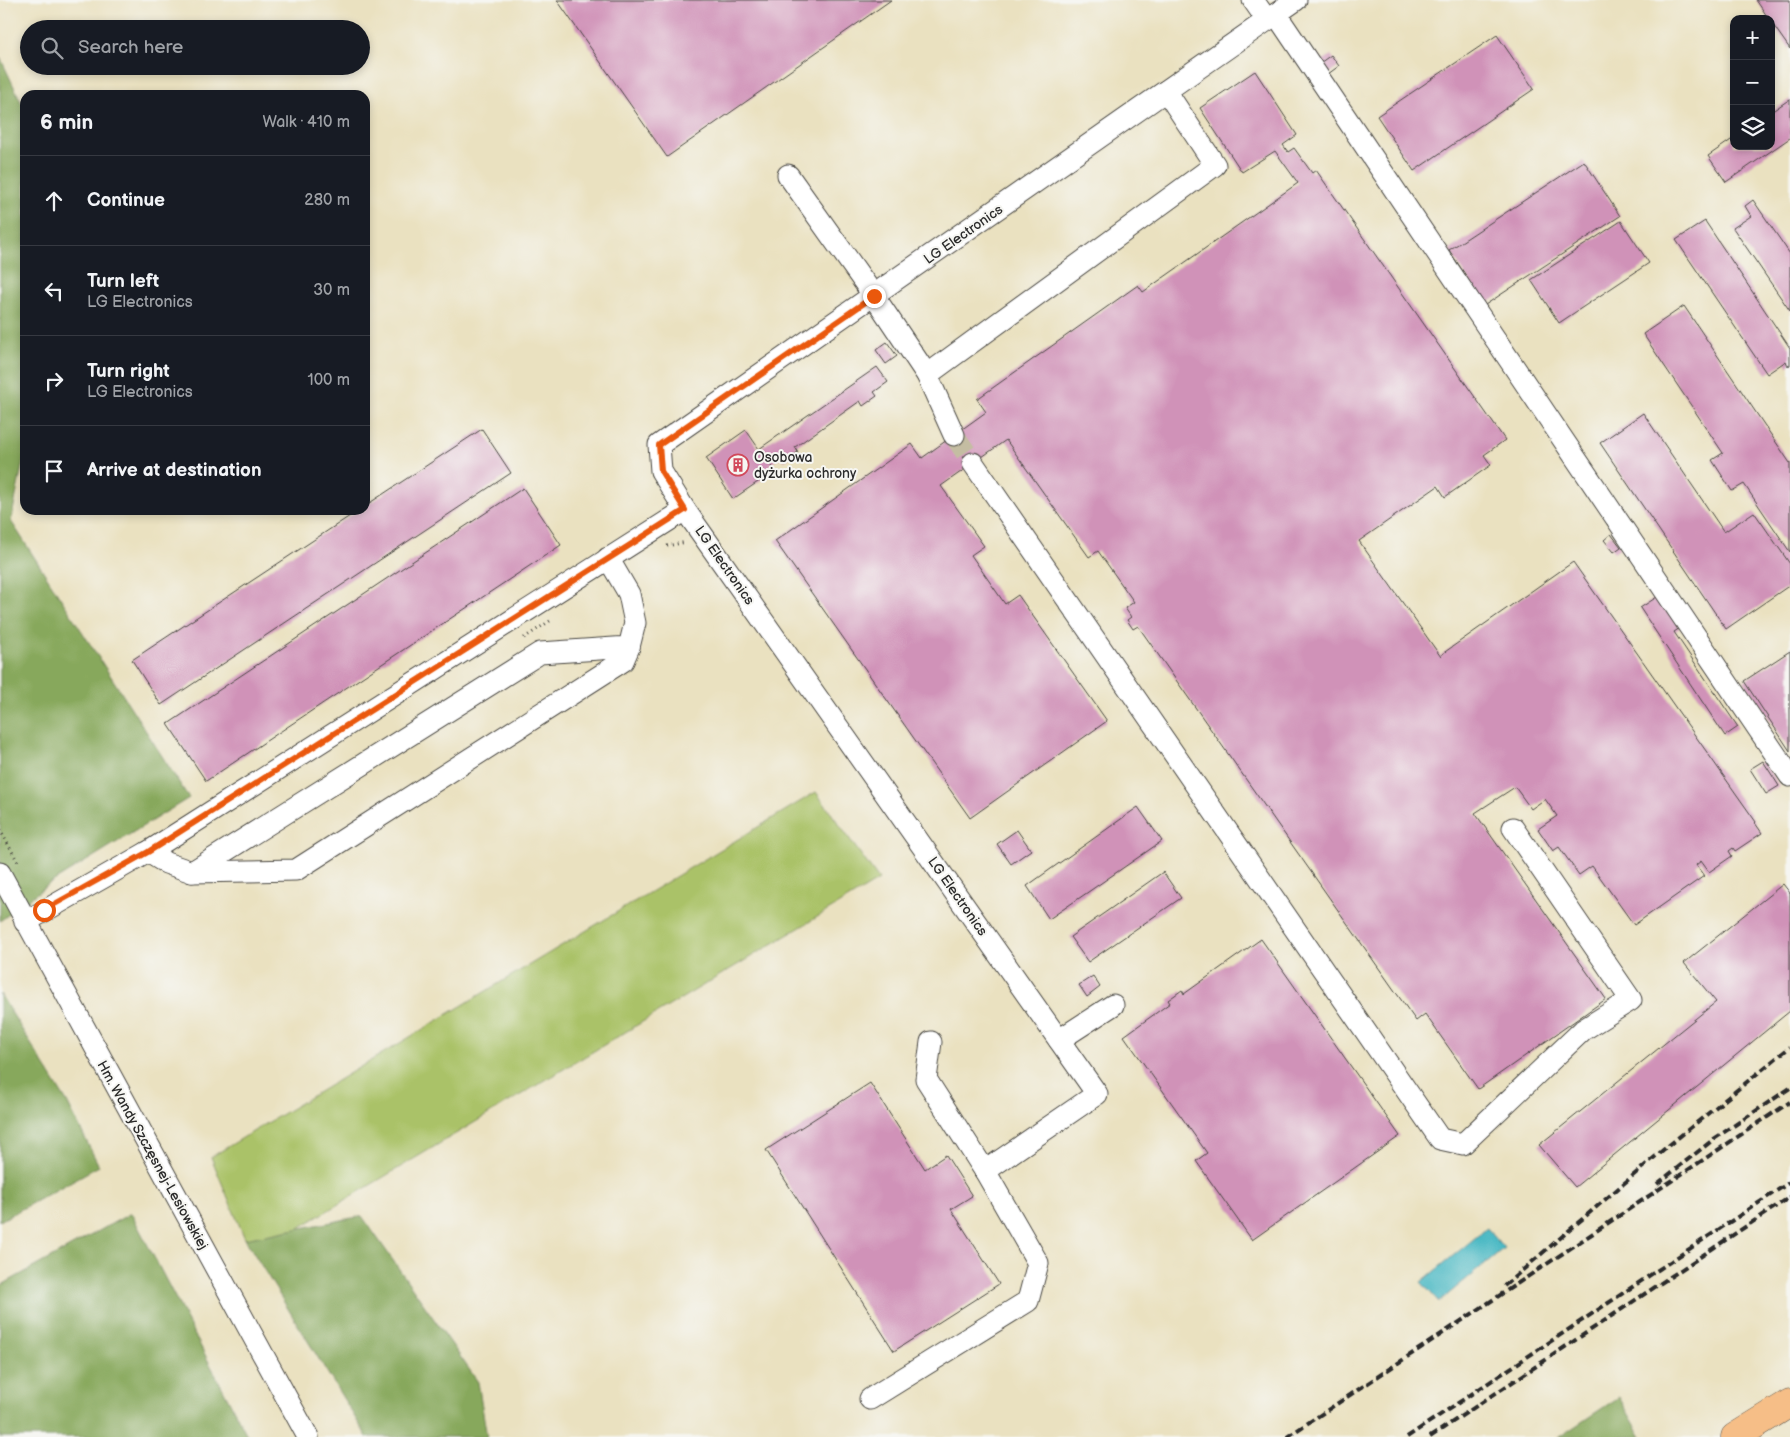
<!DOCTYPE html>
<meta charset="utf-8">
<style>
:root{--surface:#171b24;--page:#242831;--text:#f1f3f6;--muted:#9ea1a6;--line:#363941}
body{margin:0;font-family:"Balsamiq Sans",sans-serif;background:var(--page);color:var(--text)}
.controls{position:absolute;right:15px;top:15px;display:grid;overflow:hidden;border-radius:10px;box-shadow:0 2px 8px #0003}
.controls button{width:45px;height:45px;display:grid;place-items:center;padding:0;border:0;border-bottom:1px solid var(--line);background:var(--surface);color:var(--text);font:25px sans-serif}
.stop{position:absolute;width:15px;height:15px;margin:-11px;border:4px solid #ea580c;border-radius:50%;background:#fff}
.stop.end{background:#ea580c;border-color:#fff;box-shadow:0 1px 5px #0008}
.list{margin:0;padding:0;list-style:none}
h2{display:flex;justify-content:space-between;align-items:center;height:65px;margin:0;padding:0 20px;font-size:21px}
h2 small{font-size:16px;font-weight:400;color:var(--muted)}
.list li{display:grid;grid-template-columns:32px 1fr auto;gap:15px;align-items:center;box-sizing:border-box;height:90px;padding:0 20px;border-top:1px solid var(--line)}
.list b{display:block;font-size:19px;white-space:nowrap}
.list p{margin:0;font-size:16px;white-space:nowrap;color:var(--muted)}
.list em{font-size:16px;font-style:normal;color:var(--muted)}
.icon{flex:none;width:28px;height:28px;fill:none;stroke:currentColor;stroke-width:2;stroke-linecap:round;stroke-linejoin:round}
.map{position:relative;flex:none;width:1790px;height:1437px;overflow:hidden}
.search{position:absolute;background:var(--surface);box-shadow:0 2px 8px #0003;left:20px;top:20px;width:350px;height:55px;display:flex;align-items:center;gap:12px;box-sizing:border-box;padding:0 18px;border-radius:28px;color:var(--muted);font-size:19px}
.panel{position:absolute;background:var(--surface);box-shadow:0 2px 8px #0003;left:20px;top:90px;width:350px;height:425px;border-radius:15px}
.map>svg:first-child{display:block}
</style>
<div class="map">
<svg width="1790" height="1437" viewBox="0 0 1790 1437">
<rect width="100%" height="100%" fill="#f6f6f2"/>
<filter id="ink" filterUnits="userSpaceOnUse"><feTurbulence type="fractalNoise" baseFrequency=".02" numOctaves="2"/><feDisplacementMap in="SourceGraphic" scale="10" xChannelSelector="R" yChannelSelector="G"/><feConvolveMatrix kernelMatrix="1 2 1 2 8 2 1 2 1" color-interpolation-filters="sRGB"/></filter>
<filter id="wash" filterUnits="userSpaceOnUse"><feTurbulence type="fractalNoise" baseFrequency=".0096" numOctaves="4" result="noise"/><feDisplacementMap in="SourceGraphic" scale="20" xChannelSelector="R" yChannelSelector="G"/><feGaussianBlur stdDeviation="1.12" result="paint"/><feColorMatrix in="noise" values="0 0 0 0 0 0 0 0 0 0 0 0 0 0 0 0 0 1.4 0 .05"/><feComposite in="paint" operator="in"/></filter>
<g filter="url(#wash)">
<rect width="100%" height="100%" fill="#eae1c0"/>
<polygon fill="#aac267" stroke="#6a7649" points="816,792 879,880 297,1229 245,1239 211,1157"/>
<g fill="#87a85c" stroke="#596a44">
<polygon points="0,57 25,110 25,452 11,521 189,798 49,884 0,921"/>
<polygon points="0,994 67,1102 99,1166 0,1221"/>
<polygon points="131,1213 248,1437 0,1437 0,1286"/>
<polygon points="362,1216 478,1382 487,1437 367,1437 245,1239"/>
<polygon points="1619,1397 1642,1437 1559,1437"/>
</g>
<polygon fill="#4bb9c4" stroke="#3b7278" points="1487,1228 1504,1248 1439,1302 1421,1282"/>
<g id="blocks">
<g fill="#d092b8">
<polygon points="557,0 891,0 667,157"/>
<polygon points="1756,0 1790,0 1790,49 1771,22 1771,19 1769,19"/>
<polygon points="1497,35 1534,89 1414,171 1377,116"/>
<polygon points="1331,55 1339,66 1328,74 1320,63"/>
<polygon points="1255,71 1297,135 1283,145 1288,152 1294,148 1312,173 1316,170 1505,440 1484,455 1491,465 1445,497 1438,486 1359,541 1441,657 1442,654 1573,562 1756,822 1755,823 1762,833 1735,851 1733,848 1729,851 1732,856 1709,872 1701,861 1696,865 1704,876 1634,925 1592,866 1579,875 1559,847 1553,851 1538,829 1557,816 1545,799 1531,809 1515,787 1475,813 1606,999 1478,1089 1425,1014 1416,1021 1138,626 1133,629 1127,620 1131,617 1125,608 1134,602 1098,551 1089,557 1006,440 941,486 984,546 971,555 1005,604 1018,595 1107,721 970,818 775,541 912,444 922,458 986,412 977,399 1138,285 1143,292 1298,183 1275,151 1242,172 1200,108"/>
<polygon points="1790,99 1790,138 1726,182 1708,156 1734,138 1734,146 1771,146 1771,112"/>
<polygon points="1584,161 1620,216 1485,305 1449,250"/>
<polygon points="1753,200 1790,254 1790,311 1733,228 1751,216 1745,206"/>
<polygon points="1621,221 1649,263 1559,323 1531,280"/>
<polygon points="1705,221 1790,348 1790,365 1788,366 1786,361 1767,374 1676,240"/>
<polygon points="1684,306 1790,463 1790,552 1744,484 1732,491 1712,460 1723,453 1643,334"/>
<polygon points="887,342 897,356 886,364 876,350"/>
<polygon points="877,367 888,382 874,392 877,396 863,406 860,401 795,447 798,452 784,461 781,457 770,464 774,471 733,499 706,458 746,430 759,449"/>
<polygon points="1643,413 1724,532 1754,512 1790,564 1790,585 1726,629 1600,443"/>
<polygon points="482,429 511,473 161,705 132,660 359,510 365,510 365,506"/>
<polygon points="523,488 561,545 206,781 168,724"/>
<polygon points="1611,534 1621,547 1614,552 1604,540"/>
<polygon points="1660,595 1680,628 1674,632 1738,727 1725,736 1640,608"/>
<polygon points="1790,651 1790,751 1744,681"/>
<polygon points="1763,761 1779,786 1766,794 1750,769"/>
<polygon points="1138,807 1162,841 1049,919 1027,886"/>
<polygon points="1017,830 1031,850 1011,864 997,844"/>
<polygon points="1163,872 1181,898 1088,962 1070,937"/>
<polygon points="1783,884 1790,893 1790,1011 1575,1187 1539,1145 1716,1002 1684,963"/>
<polygon points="1261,939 1400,1136 1252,1240 1196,1161 1207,1153 1124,1036 1170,1003 1168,1000 1182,990 1184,994"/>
<polygon points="1093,976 1100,987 1087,997 1079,985"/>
<polygon points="870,1083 925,1169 946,1155 972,1196 951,1209 999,1284 894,1351 766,1150"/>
</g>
</g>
</g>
<g filter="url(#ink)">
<use href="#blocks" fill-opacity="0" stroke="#484641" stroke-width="1"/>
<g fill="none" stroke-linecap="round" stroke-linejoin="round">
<polyline stroke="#c4bda2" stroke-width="21" stroke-dasharray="21 11" stroke-linecap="butt" points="954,435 973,463"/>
<g stroke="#484641" stroke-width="23">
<g id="minor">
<polyline points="1253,0 1267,20"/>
<polyline points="1276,14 1790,776"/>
<polyline points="788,175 874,296 927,375 954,435"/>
<polyline points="927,375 1215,165 1166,91"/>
<polyline points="973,463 1440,1139 1463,1144 1583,1030 1631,1000 1513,828"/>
<polyline points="148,852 166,863 192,872 540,653 629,647 635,623 629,594 608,558"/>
<polyline points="192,872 296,870 623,661 629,647"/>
<polyline points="0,873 308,1437"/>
<polyline points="25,922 148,852 685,510"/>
<polyline points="1059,1040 1113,1005"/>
<polyline points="985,1171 1097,1094 685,510 661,471 659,445 1296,0"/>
<polyline points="870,1399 1028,1301 1038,1263 985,1171 926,1079 931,1042"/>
</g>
</g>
<g stroke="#484641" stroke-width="29">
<polyline id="major" points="1735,1437 1790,1403"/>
</g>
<g stroke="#484641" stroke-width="3" stroke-dasharray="1 4" stroke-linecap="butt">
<polyline points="667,546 686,542"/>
<polyline points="524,638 553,619"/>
<polyline points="0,830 18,862"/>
</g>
<use href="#minor" stroke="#fff" stroke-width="21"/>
<use href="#major" stroke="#f6be87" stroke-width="28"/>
<g stroke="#2b2b2b" stroke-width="4" stroke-dasharray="8 4" stroke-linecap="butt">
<polyline points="1657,1184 1714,1139 1790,1088"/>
<polyline points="1504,1286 1663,1150 1790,1047"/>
<polyline points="1287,1437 1790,1102"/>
<polyline points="1407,1437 1790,1182"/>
<polyline points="1430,1437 1790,1197"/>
</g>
</g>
</g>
<g fill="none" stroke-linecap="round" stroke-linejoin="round" filter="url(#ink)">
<polyline stroke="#ea580c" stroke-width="6" points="44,910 148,852 685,510 661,471 659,445 874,296"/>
</g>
<defs>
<g id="building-ring" transform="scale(1.125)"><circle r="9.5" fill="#f6f6f2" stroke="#d1495b" stroke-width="1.5"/><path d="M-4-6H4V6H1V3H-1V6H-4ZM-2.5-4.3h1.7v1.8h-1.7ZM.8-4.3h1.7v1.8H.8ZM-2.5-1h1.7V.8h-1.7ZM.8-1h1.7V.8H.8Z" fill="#d1495b"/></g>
</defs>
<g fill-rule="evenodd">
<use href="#building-ring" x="738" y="465"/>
</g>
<g text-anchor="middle" stroke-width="4" stroke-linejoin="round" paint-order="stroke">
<g font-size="14" fill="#2b2b2b" stroke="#f6f6f2">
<text transform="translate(963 234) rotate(-35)" y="5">LG Electronics</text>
<text transform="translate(725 565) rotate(55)" y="5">LG Electronics</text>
<text transform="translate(958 896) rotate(55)" y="5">LG Electronics</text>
<text transform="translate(153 1155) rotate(61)" y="5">Hm. Wandy Szczęsnej-Lesiowskiej</text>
</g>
<g font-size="14" fill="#2b2b2b" stroke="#f6f6f2" text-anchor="start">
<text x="754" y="462">Osobowa<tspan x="754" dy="16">dyżurka ochrony</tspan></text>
</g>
</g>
</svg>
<div class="controls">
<button>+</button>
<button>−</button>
<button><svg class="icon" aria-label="layers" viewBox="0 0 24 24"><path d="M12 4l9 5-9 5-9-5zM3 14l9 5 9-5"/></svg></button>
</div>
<div class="stop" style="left:44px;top:910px"></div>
<div class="stop end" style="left:874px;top:296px"></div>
<div class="search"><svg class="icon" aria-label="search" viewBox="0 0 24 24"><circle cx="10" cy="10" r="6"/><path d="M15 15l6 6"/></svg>Search here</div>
<section class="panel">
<h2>6 min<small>Walk · 410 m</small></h2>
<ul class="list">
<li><svg class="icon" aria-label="ahead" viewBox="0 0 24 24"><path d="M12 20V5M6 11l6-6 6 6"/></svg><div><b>Continue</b></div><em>280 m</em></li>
<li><svg class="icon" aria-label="left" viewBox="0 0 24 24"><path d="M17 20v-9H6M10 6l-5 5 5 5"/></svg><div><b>Turn left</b><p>LG Electronics</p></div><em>30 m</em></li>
<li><svg class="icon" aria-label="right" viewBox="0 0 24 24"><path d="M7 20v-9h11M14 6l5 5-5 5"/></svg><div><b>Turn right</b><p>LG Electronics</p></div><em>100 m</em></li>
<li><svg class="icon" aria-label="arrive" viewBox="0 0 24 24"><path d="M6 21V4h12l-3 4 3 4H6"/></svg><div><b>Arrive at destination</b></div></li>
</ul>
</section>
</div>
